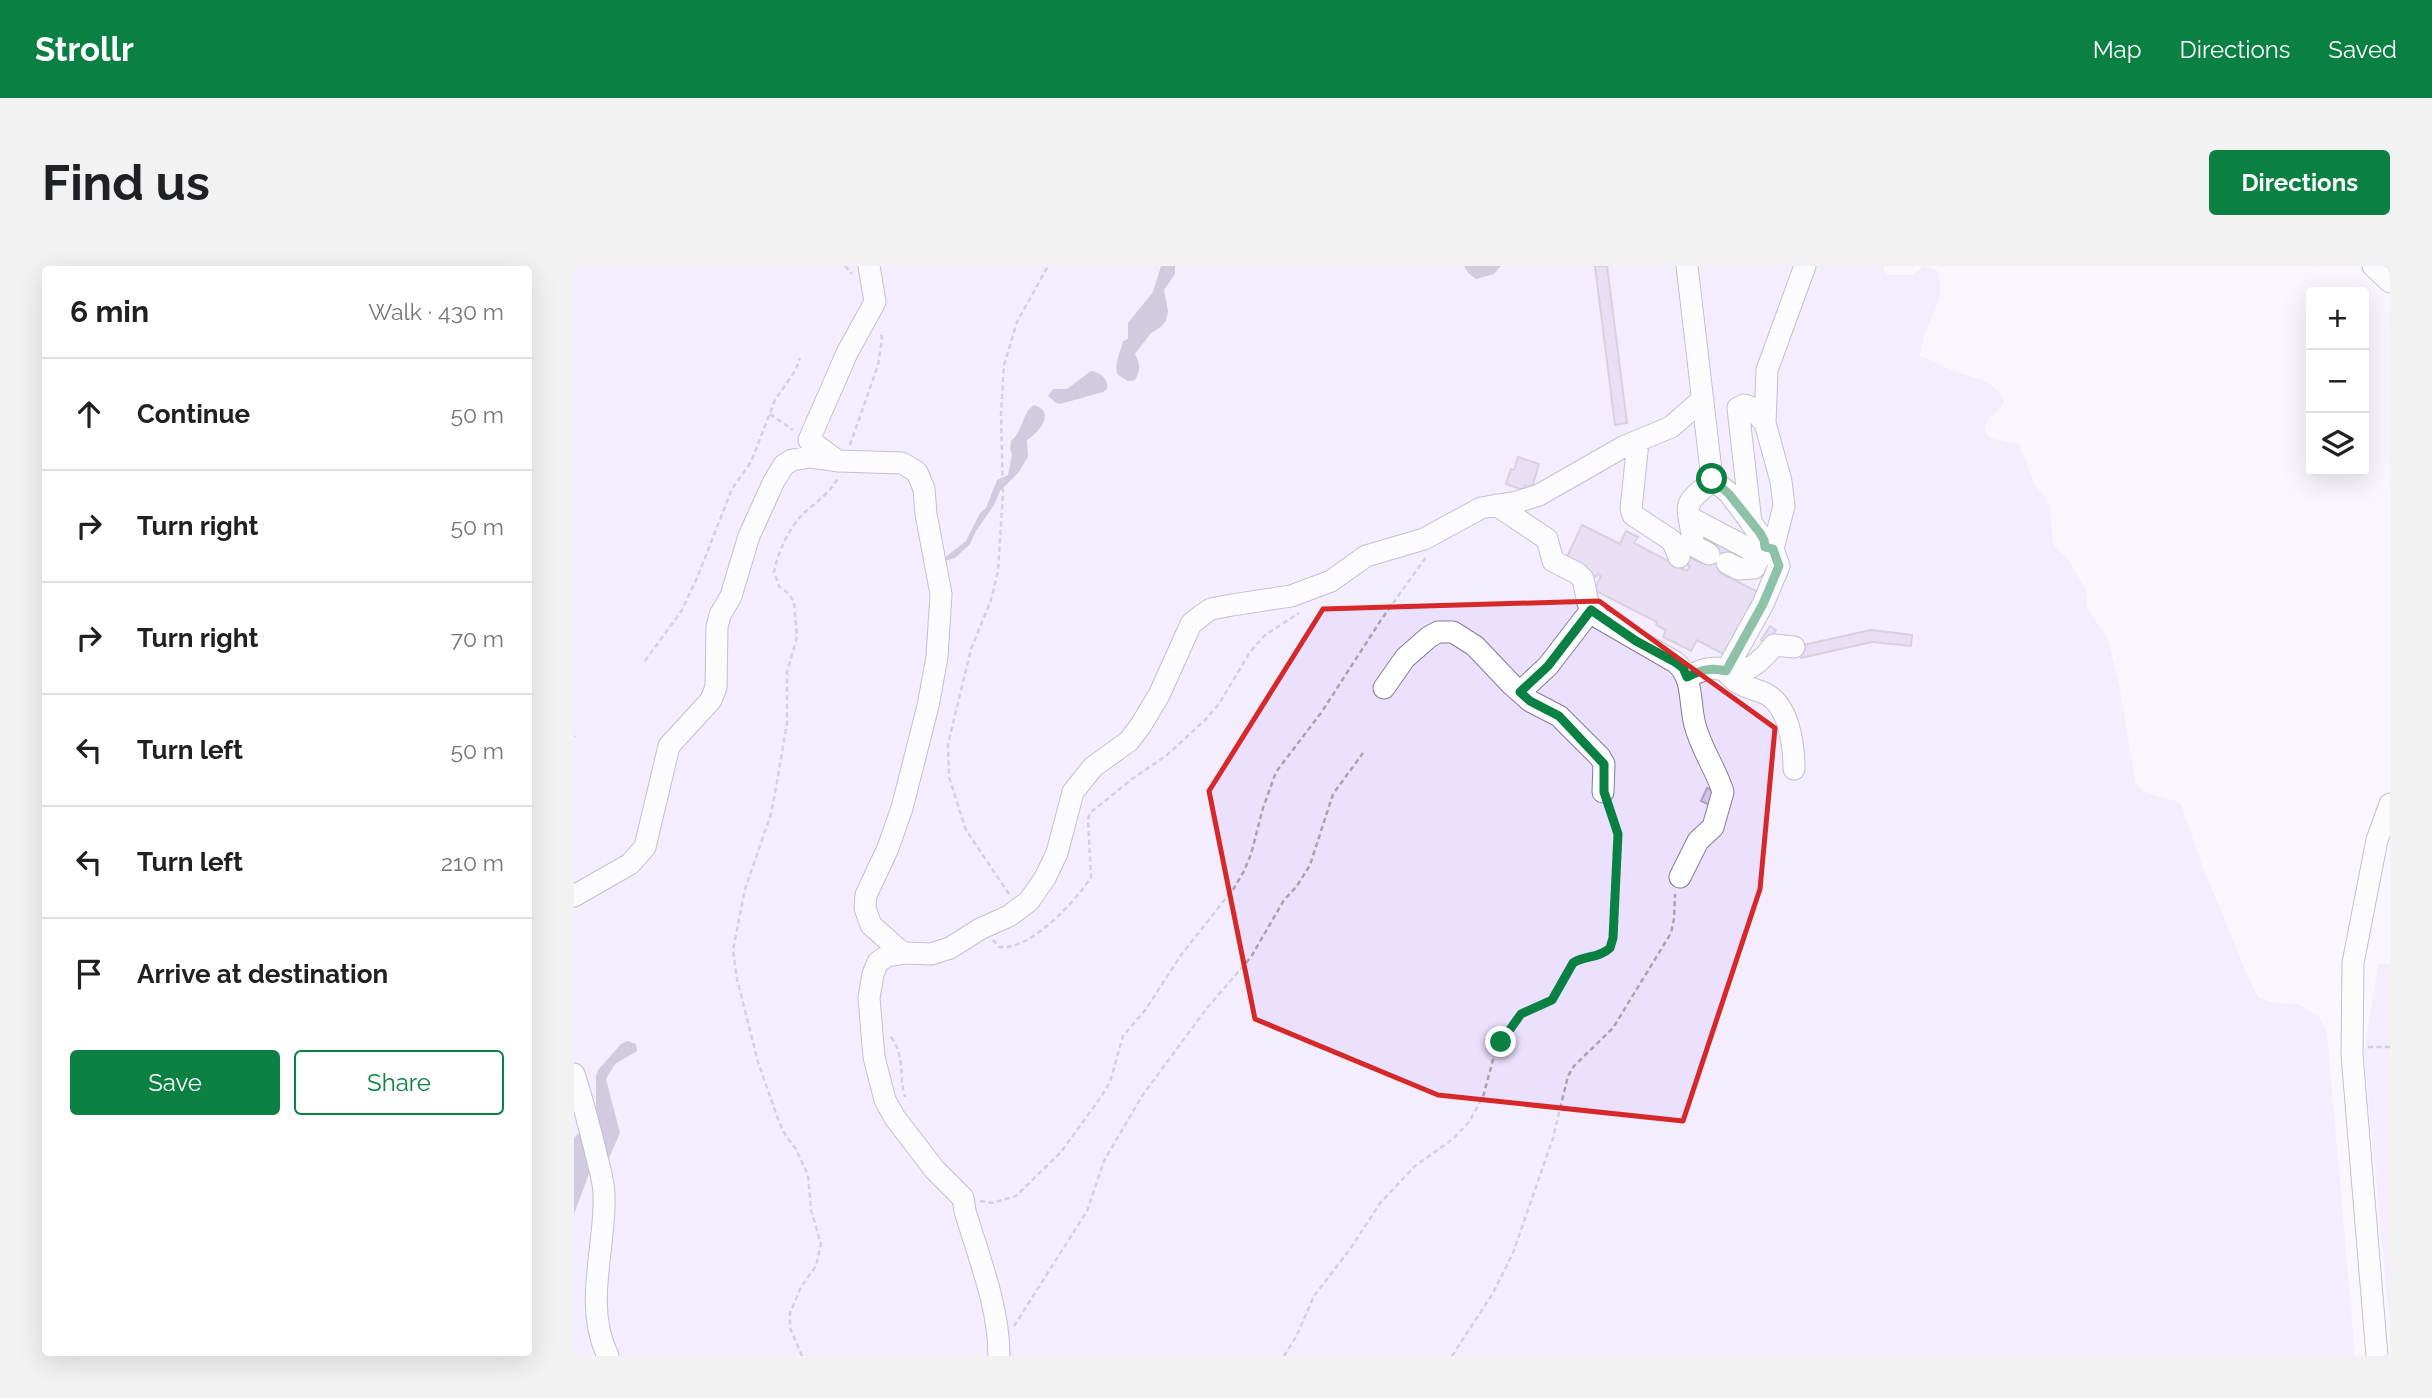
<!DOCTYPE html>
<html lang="en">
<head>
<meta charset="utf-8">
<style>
  body { margin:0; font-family:Raleway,sans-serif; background:#f2f2f2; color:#202124 }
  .controls { position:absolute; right:21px; top:21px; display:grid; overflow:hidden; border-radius:7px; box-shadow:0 7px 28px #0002 }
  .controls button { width:63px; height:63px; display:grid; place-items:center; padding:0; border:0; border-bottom:2px solid #e0e0e0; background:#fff; color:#202124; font:35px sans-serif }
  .stop { position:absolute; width:21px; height:21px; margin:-16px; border:5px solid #0b8043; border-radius:50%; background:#fff }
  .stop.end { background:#0b8043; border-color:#fff; box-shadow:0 2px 7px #0008 }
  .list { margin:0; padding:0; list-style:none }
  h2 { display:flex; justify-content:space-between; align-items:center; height:91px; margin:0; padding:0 28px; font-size:30px }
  h2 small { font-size:23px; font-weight:400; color:#757577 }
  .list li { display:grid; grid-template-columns:46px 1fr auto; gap:21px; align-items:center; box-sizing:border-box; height:112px; padding:0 28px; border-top:2px solid #e0e0e0 }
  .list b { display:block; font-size:26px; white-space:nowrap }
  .list em { font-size:23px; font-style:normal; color:#757577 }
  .actions { display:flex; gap:14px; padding:21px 28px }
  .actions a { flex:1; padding:16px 0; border:2px solid #0b8043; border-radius:7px; text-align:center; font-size:24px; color:#0b8043 }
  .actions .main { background:#0b8043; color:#fff }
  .icon { flex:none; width:38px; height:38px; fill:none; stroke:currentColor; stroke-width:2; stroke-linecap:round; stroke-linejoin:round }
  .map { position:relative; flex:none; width:1816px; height:1090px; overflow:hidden; border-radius:7px }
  header { display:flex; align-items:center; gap:42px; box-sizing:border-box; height:98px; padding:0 35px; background:#0b8043; color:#fff }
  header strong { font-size:33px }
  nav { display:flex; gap:38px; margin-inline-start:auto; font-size:24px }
  .intro { display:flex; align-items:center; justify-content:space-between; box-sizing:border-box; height:168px; padding:0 42px }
  h1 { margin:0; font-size:49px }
  .button { padding:18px 32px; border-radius:7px; background:#0b8043; color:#fff; font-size:24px; font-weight:700 }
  main { display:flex; gap:42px; padding:0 42px }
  aside { flex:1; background:#fff; border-radius:7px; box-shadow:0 7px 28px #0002 }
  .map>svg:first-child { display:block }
  .green { fill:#ebe0fe }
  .water { fill:#a394bc }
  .building { fill:#d2c2ec; stroke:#ada3bd; stroke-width:2 }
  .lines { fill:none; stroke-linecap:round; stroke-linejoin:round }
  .minor-casing { stroke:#857c95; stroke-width:23 }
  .path { stroke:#a7a4ac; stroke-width:2.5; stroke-dasharray:5 3.5; stroke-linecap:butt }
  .minor { stroke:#fff; stroke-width:21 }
  .route { stroke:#0b8043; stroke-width:9 }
  .marked { fill:none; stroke:#d62828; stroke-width:5; stroke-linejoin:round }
</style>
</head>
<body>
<header>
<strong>Strollr</strong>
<nav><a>Map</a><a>Directions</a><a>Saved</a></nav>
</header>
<div class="intro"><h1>Find us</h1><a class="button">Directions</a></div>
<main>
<aside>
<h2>6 min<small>Walk · 430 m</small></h2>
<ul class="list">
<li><svg class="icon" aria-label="ahead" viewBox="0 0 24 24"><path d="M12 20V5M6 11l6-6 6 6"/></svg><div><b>Continue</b></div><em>50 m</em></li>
<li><svg class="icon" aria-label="right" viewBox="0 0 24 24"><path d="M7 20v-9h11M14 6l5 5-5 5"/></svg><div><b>Turn right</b></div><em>50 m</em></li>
<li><svg class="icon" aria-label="right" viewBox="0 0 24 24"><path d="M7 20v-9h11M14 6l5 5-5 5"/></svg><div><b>Turn right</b></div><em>70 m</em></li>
<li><svg class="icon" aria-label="left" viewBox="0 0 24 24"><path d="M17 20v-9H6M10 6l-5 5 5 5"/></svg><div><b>Turn left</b></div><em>50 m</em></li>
<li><svg class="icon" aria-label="left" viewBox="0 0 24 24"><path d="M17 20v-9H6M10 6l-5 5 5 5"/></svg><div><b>Turn left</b></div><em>210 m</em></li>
<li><svg class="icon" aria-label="arrive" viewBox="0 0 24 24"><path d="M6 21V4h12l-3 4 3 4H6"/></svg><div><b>Arrive at destination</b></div></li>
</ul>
<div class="actions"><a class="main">Save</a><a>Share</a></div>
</aside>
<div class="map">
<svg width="1816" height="1090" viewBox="0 0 1816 1090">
  <rect width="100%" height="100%" fill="#f9f7fd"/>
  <!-- green -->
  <path class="green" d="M 0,0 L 1105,0 L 1147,207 L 1122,0 L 1310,0 L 1311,9 L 1338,9 L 1349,0 L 1363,4 C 1372,33 1360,42 1351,68 C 1349,75 1348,82 1346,90 C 1358,95 1371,101 1383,106 C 1407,116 1416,110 1430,135 C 1425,150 1414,146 1411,164 L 1415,172 L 1445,178 L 1461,219 L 1476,238 L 1479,279 L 1494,293 L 1512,324 L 1513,342 L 1533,371 L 1545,417 L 1562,519 C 1580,535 1590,528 1607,538 L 1627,596 L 1676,716 L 1685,732 L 1701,737 L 1724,738 L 1735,744 L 1745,751 L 1753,766 L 1781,1090 L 0,1090 Z
    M 1804,698 L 1816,698 L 1816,1063 L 1790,787 Z"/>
  <!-- water -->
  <path class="water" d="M 587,0 L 601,0 L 601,8 L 590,24 L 594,45 L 592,55 L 587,61 L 577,67 L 561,88 C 566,97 567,104 561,114 L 554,115 L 544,109 C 539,100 547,85 549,75 L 554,73 L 554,57 L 579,26 Z
    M 890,0 L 927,0 L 920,8 L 902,13 L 894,7 Z
    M 517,105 C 526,106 535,113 533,123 L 529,126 L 486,138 L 482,137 L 474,130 L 479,123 L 493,123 Z
    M 460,139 C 482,145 466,166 453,174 L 454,191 L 444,207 L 426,225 L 420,239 L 402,265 L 396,278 L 381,292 L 370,295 L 369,293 L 392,275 L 406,247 L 412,242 L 423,214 L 434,209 L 438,188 L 436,183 L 437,175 C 449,166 447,148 460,139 Z
    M 53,775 L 62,778 L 63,785 L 41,798 L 32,813 L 46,867 L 36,890 L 31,896 L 16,905 L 0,948 L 0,872 L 19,853 L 22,844 L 22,810 L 24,804 L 47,778 Z"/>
  <!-- building -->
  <path class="building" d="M 1021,0 L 1033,0 L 1053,157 L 1041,159 Z
    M 944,191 L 965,198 L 958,221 L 951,219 L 949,224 L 932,218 L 937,203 L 940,204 Z
    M 1008,259 L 1046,278 L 1052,265 L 1064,271 L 1060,277 L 1113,305 L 1116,300 L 1107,296 L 1111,289 L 1127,297 L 1142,272 L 1162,283 L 1158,292 L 1155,290 L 1146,307 L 1184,326 L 1151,389 L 1123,374 L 1117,385 L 1089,371 L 1092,364 L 1082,359 L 1083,356 L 1020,324 L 1027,310 L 1024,308 L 1022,311 L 991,295 Z
    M 1196,360 L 1202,364 L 1193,378 L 1187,374 Z
    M 1297,364 L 1338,369 L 1337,380 L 1298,376 L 1227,392 L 1224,380 Z
    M 1133,522 L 1144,527 L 1138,540 L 1127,535 Z"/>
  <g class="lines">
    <!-- minor casing -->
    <g class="minor-casing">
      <path id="minor" d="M 1113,0 L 1138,213 C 1129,227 1110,230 1115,251 L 1179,285 L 1188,285 L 1191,281 L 1190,274 L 1177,257 L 1164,142 L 1170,139 L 1176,141 L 1191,157
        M 1799,0 L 1816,16
        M 1064,176 L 1057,243 L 1059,249 L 1094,272 L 1099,276 L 1105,291
        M 261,193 L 235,174 L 273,87 L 301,36 L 295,0
        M 1138,213 L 1155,227 L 1176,255
        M 922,239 L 973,273 L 979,295 L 1003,307 L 1009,313 L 1014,337 L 1025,352 L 1101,396 C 1120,410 1115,438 1121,459 C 1127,483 1142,503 1149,526 L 1139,561 L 1124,575 L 1106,611
        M 1115,251 L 1120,280 L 1135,288
        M 1153,297 L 1165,303 L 1180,302 L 1188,285
        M 1113,411 C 1122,407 1131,402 1141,402 C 1148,403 1155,407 1164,406 C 1178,404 1192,390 1200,379 L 1220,381
        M 810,422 L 831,392 L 855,371 L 864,366 L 879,366 L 901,380 L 938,419 L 956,435 L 985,450 L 1026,491 L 1030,498 L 1029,526
        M 946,426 L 974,400 L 1017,344
        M 1220,503 C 1220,479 1215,438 1190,427 C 1175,421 1162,420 1152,405 L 1189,338 L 1205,300 L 1199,283 L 1210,240 L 1207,215 L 1191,157 L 1193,104 L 1231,0
        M 0,630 L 56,598 L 71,581 L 95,480 L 137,434 L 142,421 L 143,361 L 146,349 L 157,330 L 175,270 L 200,215 L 210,199 L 218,194 L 237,191 L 265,195 L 328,197 L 343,206 L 350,223 L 352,248 L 367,328 L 363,391 L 354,440 L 328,542 L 314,582 L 292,629 L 291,642 L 297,659 L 325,684 L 332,687 L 357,688 L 376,682 L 406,663 L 435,650 L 455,635 L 471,612 L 483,587 L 499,526 L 519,501 L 555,475 L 567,459 L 585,429 L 617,358 L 628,349 L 637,343 L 658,339 L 717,330 L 757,315 L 792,290 L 850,273 L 907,242 L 943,236 L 965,229 L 1049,181 L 1097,161 L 1129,133
        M 332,687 L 313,690 L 304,696 L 299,708 L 295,732 L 300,791 L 311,834 L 321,852 L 361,904 L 389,932 L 391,945 C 405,992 425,1041 425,1090
        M 0,808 C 9,836 16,863 23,892 C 26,904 30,916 30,929 C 32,981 9,1040 34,1090
        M 1803,1090 L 1778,789 L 1779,697 L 1803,574 L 1816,538"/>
    </g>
    <!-- path -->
    <path class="path" d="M 271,0 L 278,8
      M 196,148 L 219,164
      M 276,179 L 304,99 L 308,74 L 307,65
      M 71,395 L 108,344 L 123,312 L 158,223 L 177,196 L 201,134 L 221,105 L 226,92
      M 0,471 L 1,470
      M 435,628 L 392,564 L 375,511 L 374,478 L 397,383 L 417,334 L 424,305 L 429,227 L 427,148 L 430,99 L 443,56 L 474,0
      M 419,674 L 425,681 C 455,686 503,634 517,611 L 514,553 L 516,547 L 558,513 L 593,489 L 631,454 L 645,438 L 676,386 L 691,369 L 725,347
      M 317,771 C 332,792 324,808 331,831
      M 1794,781 L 1816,781
      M 406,935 L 418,937 L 442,930 L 487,886 L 527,831 L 536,816 L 549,770 L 572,743 L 607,689 L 660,622 L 670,605 L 677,588 L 689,542 L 702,506 L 747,447 L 807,354 L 852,291
      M 440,1060 L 513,945 L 530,895 L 568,830 L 633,742 L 677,691 L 710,634 L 723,620 L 736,599 L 759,528 L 789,487
      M 228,1090 L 216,1062 L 216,1047 L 227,1021 L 242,1000 L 247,978 L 237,944 L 234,909 L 222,883 L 212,870 L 205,856 L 184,796 L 163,713 L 159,684 L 171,623 L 196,551 L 201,528 L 213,457 L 213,406 L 223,371 L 220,336 L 215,328 L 205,320 L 200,306 C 204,287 213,266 226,251 C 238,238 257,228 264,211
      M 710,1090 L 722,1071 L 740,1030 L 776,983 L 807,936 L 841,900 L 879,873 L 895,856 L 909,831 L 920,790 L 940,755 L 947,748 L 978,734 L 999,697 C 1013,688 1029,693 1039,677 C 1040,662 1038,647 1040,632 C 1042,600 1049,572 1034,543
      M 878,1090 L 919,1027 L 939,987 L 979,872 L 994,810 L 1000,800 L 1039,762 L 1097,667 L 1100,653 L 1101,628"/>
    <!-- minor -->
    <use href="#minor" class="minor"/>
  </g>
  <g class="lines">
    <!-- route -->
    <path class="route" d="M 927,776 L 947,748 L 978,734 L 999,697 C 1010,689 1024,693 1036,682 L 1039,672 L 1044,568 L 1030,526 L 1030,498 L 985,450 L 956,435 L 946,426 L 974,400 L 1017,344 L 1062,375 L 1101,396 L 1109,402 L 1113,411 C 1127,404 1137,401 1152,405 L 1189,338 L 1205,300 L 1199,283 L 1191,281 L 1190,274 L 1186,267 L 1155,228 L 1138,213"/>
  </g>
  <!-- marked area -->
  <path d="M0 0H1816V1090H0ZM 1025,335 L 1201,462 L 1186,623 L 1109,855 L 864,829 L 681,753 L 635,525 L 749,343 Z" fill="#f9f7fd" fill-opacity=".55" fill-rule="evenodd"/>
  <path class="marked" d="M 1025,335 L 1201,462 L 1186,623 L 1109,855 L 864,829 L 681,753 L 635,525 L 749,343 Z"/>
</svg>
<div class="controls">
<button>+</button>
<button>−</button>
<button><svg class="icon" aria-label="layers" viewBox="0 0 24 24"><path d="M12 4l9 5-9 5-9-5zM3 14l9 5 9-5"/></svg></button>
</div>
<div class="stop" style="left:1138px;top:213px"></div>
<div class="stop end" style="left:927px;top:776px"></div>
</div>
</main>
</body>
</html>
